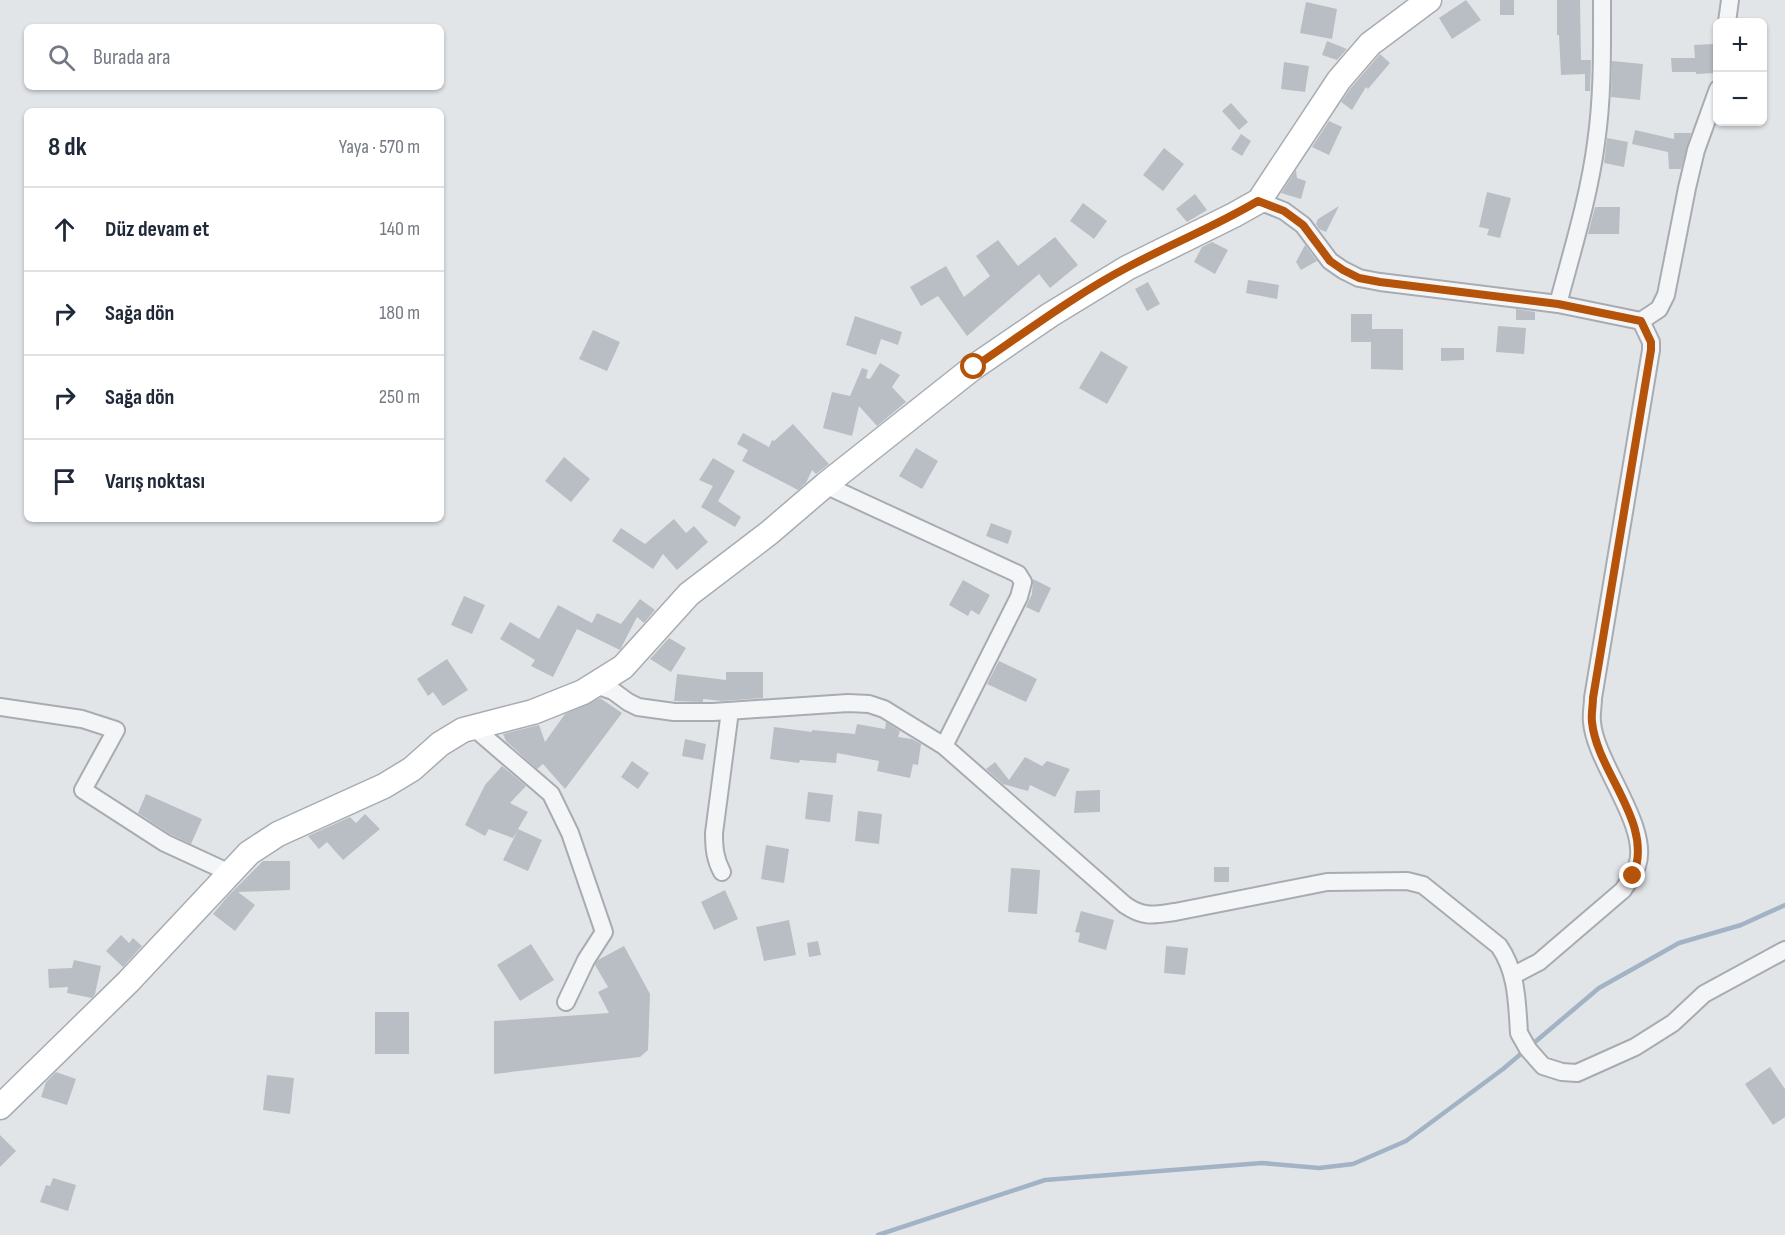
<!DOCTYPE html>
<html lang="tr">
<head>
<meta charset="utf-8">
<style>
  body { margin:0; font-family:"Sofia Sans Condensed",sans-serif; background:#f2f2f3; color:#1f2937 }
  .controls { position:absolute; right:18px; top:18px; display:grid; overflow:hidden; border-radius:9px; box-shadow:0 2px 4px #0004 }
  .controls button { width:54px; height:54px; display:grid; place-items:center; padding:0; border:0; border-bottom:2px solid #e0e1e3; background:#fff; color:#1f2937; font:30px sans-serif }
  .stop { position:absolute; width:18px; height:18px; margin:-14px; border:4px solid #b45309; border-radius:50%; background:#fff }
  .stop.end { background:#b45309; border-color:#fff; box-shadow:0 2px 6px #0008 }
  .list { margin:0; padding:0; list-style:none }
  h2 { display:flex; justify-content:space-between; align-items:center; height:78px; margin:0; padding:0 24px; font-size:26px }
  h2 small { font-size:20px; font-weight:400; color:#747a83 }
  .list li { display:grid; grid-template-columns:39px 1fr auto; gap:18px; align-items:center; box-sizing:border-box; height:84px; padding:0 24px; border-top:2px solid #e0e1e3 }
  .list b { display:block; font-size:22px; white-space:nowrap }
  .list em { font-size:20px; font-style:normal; color:#747a83 }
  .icon { flex:none; width:33px; height:33px; fill:none; stroke:currentColor; stroke-width:2; stroke-linecap:round; stroke-linejoin:round }
  .map { position:relative; flex:none; width:1785px; height:1235px; overflow:hidden }
  .search { position:absolute; background:#fff; box-shadow:0 2px 4px #0004; left:24px; top:24px; width:420px; height:66px; display:flex; align-items:center; gap:15px; box-sizing:border-box; padding:0 21px; border-radius:9px; color:#747a83; font-size:22px }
  .panel { position:absolute; background:#fff; box-shadow:0 2px 4px #0004; left:24px; top:108px; width:420px; height:414px; border-radius:9px }
  .map>svg:first-child { display:block }
  .lines { fill:none; stroke-linecap:round; stroke-linejoin:round }
  .stream { stroke:#a1b3c4; stroke-width:4.5 }
  .building { fill:#b9bec5 }
  .street-casing { stroke:#a8acb2; stroke-width:20 }
  .secondary-casing { stroke:#a8acb2; stroke-width:27 }
  .street { stroke:#f4f5f7; stroke-width:16 }
  .secondary { stroke:#fff; stroke-width:24 }
  .route { stroke:#b45309; stroke-width:8 }
</style>
</head>
<body>
<div class="map">
<svg width="1785" height="1235" viewBox="0 0 1785 1235">
  <rect width="100%" height="100%" fill="#e2e5e8"/>
  <g class="lines">
    <!-- stream -->
    <path class="stream" d="M 878,1235 L 1045,1180 L 1262,1163 L 1319,1168 L 1353,1164 L 1406,1141 L 1503,1069 L 1599,988 L 1679,943 L 1741,925 L 1785,905"/>
  </g>
  <!-- building -->
  <path class="building" d="M 1466,0 L 1481,20 L 1452,39 L 1439,18 Z
    M 1500,0 L 1514,0 L 1514,15 L 1500,15 Z
    M 1557,0 L 1580,0 L 1581,60 L 1591,60 L 1590,91 L 1585,91 L 1585,74 L 1561,75 L 1559,35 L 1557,35 Z
    M 1306,2 L 1337,9 L 1332,39 L 1300,33 Z
    M 1327,41 L 1347,49 L 1337,60 L 1322,55 Z
    M 1714,44 L 1716,73 L 1696,74 L 1696,72 L 1672,72 L 1671,58 L 1695,58 L 1694,45 Z
    M 1380,54 L 1390,63 L 1368,89 L 1366,87 L 1352,110 L 1341,102 L 1350,89 Z
    M 1612,61 L 1643,64 L 1640,100 L 1611,97 Z
    M 1284,62 L 1309,66 L 1305,92 L 1281,89 Z
    M 1231,103 L 1248,122 L 1239,130 L 1222,111 Z
    M 1329,121 L 1342,127 L 1329,155 L 1312,147 Z
    M 1635,130 L 1674,139 L 1674,133 L 1691,133 L 1681,169 L 1669,169 L 1668,152 L 1632,144 Z
    M 1241,134 L 1251,141 L 1242,156 L 1231,149 Z
    M 1607,138 L 1628,142 L 1624,167 L 1604,163 Z
    M 1164,148 L 1184,164 L 1163,191 L 1143,175 Z
    M 1296,170 L 1297,178 L 1306,181 L 1301,199 L 1281,193 Z
    M 1487,192 L 1511,198 L 1500,238 L 1487,235 L 1489,229 L 1479,227 Z
    M 1195,194 L 1207,210 L 1187,222 L 1176,209 Z
    M 1083,203 L 1107,221 L 1094,239 L 1070,221 Z
    M 1339,206 L 1326,232 L 1319,229 L 1316,224 L 1318,219 Z
    M 1595,207 L 1620,207 L 1619,234 L 1588,234 Z
    M 1055,237 L 1078,265 L 1050,288 L 1039,274 L 967,336 L 938,296 L 921,306 L 910,287 L 946,266 L 964,297 L 990,276 L 976,256 L 998,240 L 1018,266 Z
    M 1212,242 L 1228,250 L 1215,274 L 1194,262 L 1202,247 Z
    M 1305,245 L 1317,261 L 1301,270 L 1296,262 Z
    M 1248,280 L 1279,285 L 1277,299 L 1246,293 Z
    M 1148,282 L 1160,304 L 1147,311 L 1135,289 Z
    M 1516,309 L 1535,312 L 1535,320 L 1516,320 Z
    M 1351,314 L 1372,314 L 1372,329 L 1403,329 L 1403,370 L 1371,369 L 1371,342 L 1351,342 Z
    M 855,316 L 902,332 L 898,345 L 881,339 L 876,355 L 846,345 Z
    M 1498,326 L 1526,328 L 1524,354 L 1496,352 Z
    M 593,330 L 620,342 L 607,371 L 579,359 Z
    M 1441,348 L 1464,348 L 1464,360 L 1441,361 Z
    M 1101,351 L 1128,367 L 1107,404 L 1079,388 Z
    M 880,363 L 900,375 L 892,387 L 906,402 L 877,426 L 859,406 L 852,436 L 823,428 L 832,392 L 850,396 L 862,368 L 868,370 L 866,378 L 870,379 Z
    M 793,424 L 829,464 L 816,474 L 812,470 L 806,483 L 798,490 L 742,461 L 748,450 L 737,444 L 743,433 L 769,447 L 772,440 L 774,441 Z
    M 916,448 L 938,461 L 922,489 L 899,476 Z
    M 564,457 L 590,479 L 571,502 L 545,481 Z
    M 713,458 L 735,471 L 718,501 L 741,517 L 735,527 L 701,507 L 713,486 L 699,480 Z
    M 674,519 L 686,533 L 694,526 L 708,542 L 677,570 L 663,554 L 653,569 L 612,541 L 621,528 L 645,544 Z
    M 991,523 L 1012,531 L 1008,544 L 986,536 Z
    M 1033,579 L 1051,588 L 1039,613 L 1026,607 L 1032,594 Z
    M 963,580 L 990,595 L 979,615 L 971,610 L 968,616 L 949,605 Z
    M 464,596 L 485,605 L 472,634 L 451,625 Z
    M 640,599 L 655,610 L 644,623 L 637,617 L 620,650 L 577,629 L 553,677 L 531,666 L 535,660 L 500,639 L 510,622 L 539,639 L 558,605 L 592,623 L 597,613 L 621,624 Z
    M 669,638 L 686,648 L 671,672 L 650,659 Z
    M 447,659 L 468,690 L 443,706 L 433,692 L 428,696 L 417,679 Z
    M 999,661 L 1037,679 L 1026,702 L 987,684 Z
    M 726,672 L 763,672 L 763,698 L 722,701 L 703,699 L 703,702 L 674,701 L 677,674 L 726,680 Z
    M 600,698 L 622,713 L 565,789 L 543,764 L 537,769 L 506,741 L 503,734 L 539,725 L 545,742 L 565,714 Z
    M 886,722 L 900,731 L 898,737 L 912,739 L 921,744 L 918,765 L 913,764 L 910,778 L 877,771 L 879,761 L 837,753 L 836,763 L 800,760 L 799,763 L 770,759 L 774,727 L 812,732 L 812,730 L 855,734 L 857,724 L 885,729 Z
    M 685,739 L 706,744 L 703,760 L 682,756 Z
    M 1025,757 L 1042,766 L 1047,761 L 1070,769 L 1055,797 L 1030,785 L 1028,791 L 1003,784 L 986,769 L 995,762 L 1009,780 Z
    M 632,761 L 649,773 L 638,789 L 621,777 Z
    M 502,766 L 526,786 L 510,803 L 528,812 L 518,829 L 542,840 L 528,871 L 503,860 L 518,830 L 513,838 L 489,829 L 485,836 L 465,825 L 485,785 Z
    M 1100,790 L 1100,812 L 1074,813 L 1076,791 Z
    M 808,792 L 833,795 L 830,822 L 805,819 Z
    M 146,794 L 202,819 L 191,844 L 170,834 L 138,813 Z
    M 858,811 L 882,814 L 879,844 L 855,841 Z
    M 365,814 L 380,829 L 343,860 L 327,842 L 319,849 L 308,836 L 350,817 L 356,823 Z
    M 766,845 L 789,849 L 784,883 L 761,879 Z
    M 263,861 L 290,861 L 290,890 L 238,892 L 255,905 L 235,931 L 213,914 L 228,896 Z
    M 1214,867 L 1229,867 L 1229,882 L 1214,882 Z
    M 1011,868 L 1040,870 L 1037,914 L 1008,912 Z
    M 725,890 L 738,919 L 714,930 L 701,902 Z
    M 1081,911 L 1114,920 L 1106,950 L 1078,942 L 1080,933 L 1075,932 Z
    M 789,920 L 796,955 L 764,961 L 756,927 Z
    M 121,935 L 129,943 L 133,938 L 142,946 L 123,967 L 106,951 Z
    M 818,941 L 821,955 L 809,957 L 807,943 Z
    M 531,944 L 554,980 L 520,1001 L 497,965 Z
    M 624,946 L 650,994 L 648,1050 L 640,1057 L 494,1074 L 494,1021 L 609,1013 L 598,992 L 608,987 L 595,965 L 598,960 Z
    M 1166,946 L 1188,948 L 1185,975 L 1164,973 Z
    M 74,960 L 101,966 L 95,994 L 92,998 L 67,993 L 68,987 L 49,988 L 48,969 L 72,968 Z
    M 375,1012 L 409,1012 L 409,1054 L 375,1054 Z
    M 1770,1067 L 1785,1089 L 1785,1117 L 1773,1125 L 1745,1084 Z
    M 56,1072 L 76,1079 L 67,1105 L 41,1097 L 46,1082 Z
    M 267,1075 L 294,1078 L 290,1114 L 263,1110 Z
    M 0,1135 L 16,1151 L 0,1167 Z
    M 53,1178 L 76,1185 L 68,1211 L 40,1202 L 46,1185 L 50,1186 Z"/>
  <g class="lines">
    <!-- street casing -->
    <g class="street-casing">
      <path id="street" d="M 1727,22 L 1730,0
        M 1259,201 L 1284,211 L 1303,225 L 1330,261 L 1343,270 L 1359,278 L 1380,282 L 1558,304 L 1641,321 L 1651,342 L 1651,350 L 1593,698 C 1593,706 1591,714 1592,722 C 1595,763 1651,827 1637,866 C 1634,875 1628,882 1623,890 L 1539,962 L 1514,975
        M 1558,304 C 1572,251 1589,197 1596,143 C 1603,95 1602,48 1602,0
        M 1641,321 L 1659,309 L 1666,295 L 1687,188 L 1696,150 L 1718,89
        M 825,485 L 1018,574 L 1023,582 L 1019,597 L 944,746
        M 595,685 L 613,691 L 628,702 L 638,707 L 674,712 L 713,712 L 848,703 L 869,704 L 884,709 L 944,746 L 1125,905 C 1144,918 1153,915 1175,912 L 1327,882 L 1407,881 L 1423,885 L 1499,946 C 1517,972 1517,1002 1519,1033 L 1528,1049 L 1543,1066 L 1562,1072 L 1577,1073 L 1635,1047 L 1673,1023 L 1704,994 L 1785,950
        M 0,707 L 82,719 L 116,730 L 83,790 L 165,843 L 230,873
        M 473,727 L 551,794 L 570,833 L 604,932 L 586,960 L 566,1002
        M 722,872 C 715,859 714,848 714,833 L 730,711"/>
    </g>
    <!-- secondary casing -->
    <g class="secondary-casing">
      <path id="secondary" d="M 0,1107 L 128,982 L 249,853 L 278,834 L 384,786 L 412,769 L 440,744 L 463,730 L 533,712 L 583,692 L 623,667 L 689,594 L 769,533 L 825,485 L 974,367 L 1050,315 L 1127,268 L 1234,215 L 1259,201 L 1339,80 L 1370,44 L 1429,0"/>
    </g>
    <!-- street -->
    <use href="#street" class="street"/>
    <!-- secondary -->
    <use href="#secondary" class="secondary"/>
  </g>
  <g class="lines">
    <!-- route -->
    <path class="route" d="M 974,367 C 1023,334 1076,294 1128,267 C 1171,244 1216,226 1258,201 L 1284,211 L 1303,225 L 1330,261 L 1343,270 L 1359,278 L 1380,282 L 1558,304 L 1641,321 L 1651,342 L 1651,350 L 1593,698 C 1593,706 1591,714 1592,722 C 1597,773 1655,823 1633,876"/>
  </g>
</svg>
<div class="controls">
<button>+</button>
<button>−</button>
</div>
<div class="stop" style="left:974px;top:367px"></div>
<div class="stop end" style="left:1633px;top:876px"></div>
<div class="search"><svg class="icon" aria-label="search" viewBox="0 0 24 24"><circle cx="10" cy="10" r="6"/><path d="M15 15l6 6"/></svg>Burada ara</div>
<section class="panel">
<h2>8 dk<small>Yaya · 570 m</small></h2>
<ul class="list">
<li><svg class="icon" aria-label="ahead" viewBox="0 0 24 24"><path d="M12 20V5M6 11l6-6 6 6"/></svg><div><b>Düz devam et</b></div><em>140 m</em></li>
<li><svg class="icon" aria-label="right" viewBox="0 0 24 24"><path d="M7 20v-9h11M14 6l5 5-5 5"/></svg><div><b>Sağa dön</b></div><em>180 m</em></li>
<li><svg class="icon" aria-label="right" viewBox="0 0 24 24"><path d="M7 20v-9h11M14 6l5 5-5 5"/></svg><div><b>Sağa dön</b></div><em>250 m</em></li>
<li><svg class="icon" aria-label="arrive" viewBox="0 0 24 24"><path d="M6 21V4h12l-3 4 3 4H6"/></svg><div><b>Varış noktası</b></div></li>
</ul>
</section>
</div>
</body>
</html>
